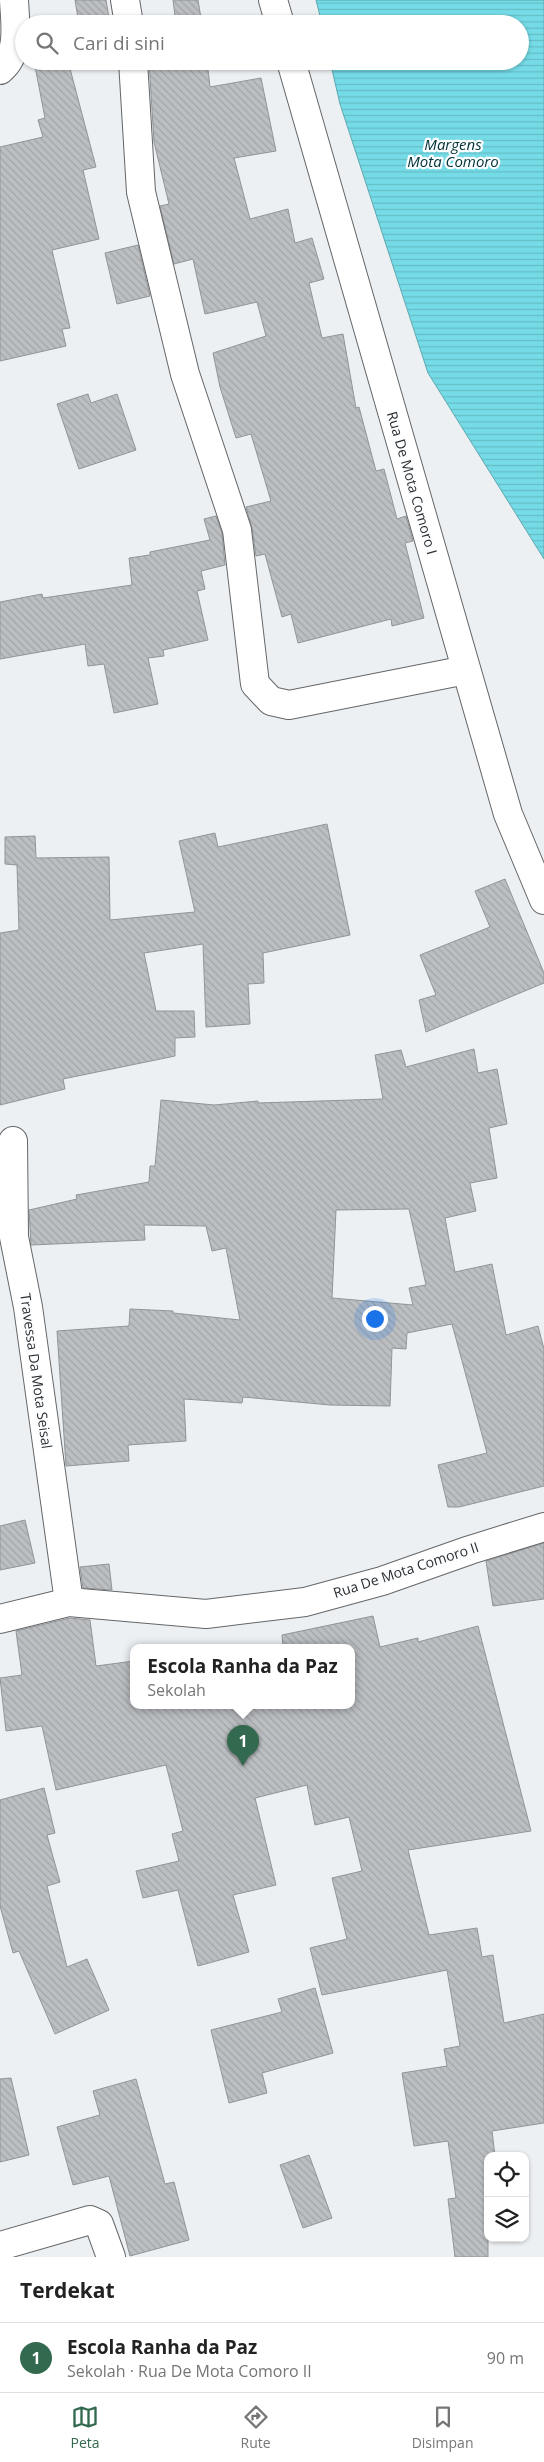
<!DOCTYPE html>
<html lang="id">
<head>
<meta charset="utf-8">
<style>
  body { margin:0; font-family:"Open Sans",sans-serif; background:#f6f6f6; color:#222 }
  .controls { position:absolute; right:15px; bottom:15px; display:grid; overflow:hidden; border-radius:10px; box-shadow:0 1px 4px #0004 }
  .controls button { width:45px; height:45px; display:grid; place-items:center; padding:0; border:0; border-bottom:1px solid #e0e0e0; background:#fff; color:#222; font:25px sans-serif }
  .you { position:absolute; left:374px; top:1318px; width:18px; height:18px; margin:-12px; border:4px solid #fff; border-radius:50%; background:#1a73e8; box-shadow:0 0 0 8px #1a73e833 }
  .badge { display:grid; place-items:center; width:32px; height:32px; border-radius:50%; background:#33694e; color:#fff; font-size:16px; font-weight:700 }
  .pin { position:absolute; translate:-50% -41px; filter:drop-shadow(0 1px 2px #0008) }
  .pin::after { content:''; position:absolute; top:26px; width:18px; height:15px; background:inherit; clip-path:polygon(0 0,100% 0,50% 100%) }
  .popup { position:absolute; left:130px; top:1644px; width:225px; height:65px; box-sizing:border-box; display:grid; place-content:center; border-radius:10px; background:#fff; filter:drop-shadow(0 1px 4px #0005); font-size:16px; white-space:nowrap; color:#767676 }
  .popup b { font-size:19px; color:#222 }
  .popup::after { content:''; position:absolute; left:50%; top:100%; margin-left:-10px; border:10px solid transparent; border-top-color:#fff }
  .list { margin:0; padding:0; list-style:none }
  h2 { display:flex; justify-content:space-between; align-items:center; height:65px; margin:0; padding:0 20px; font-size:21px }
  h2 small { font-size:16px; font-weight:400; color:#767676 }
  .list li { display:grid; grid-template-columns:32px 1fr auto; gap:15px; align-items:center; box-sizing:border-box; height:70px; padding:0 20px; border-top:1px solid #e0e0e0 }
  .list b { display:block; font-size:19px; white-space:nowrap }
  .list p { margin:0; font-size:16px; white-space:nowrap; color:#767676 }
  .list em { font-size:16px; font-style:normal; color:#767676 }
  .icon { flex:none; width:28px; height:28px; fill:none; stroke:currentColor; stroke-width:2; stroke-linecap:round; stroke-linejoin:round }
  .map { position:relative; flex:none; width:544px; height:2257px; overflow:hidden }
  .search { position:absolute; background:#fff; box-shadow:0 1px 4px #0004; left:15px; right:15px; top:15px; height:55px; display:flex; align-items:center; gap:12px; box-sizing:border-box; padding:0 18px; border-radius:28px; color:#767676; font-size:19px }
  .sheet { height:135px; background:#fff }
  nav { display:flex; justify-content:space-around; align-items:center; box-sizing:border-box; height:70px; border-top:1px solid #e0e0e0; background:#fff; font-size:14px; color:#767676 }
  nav a { display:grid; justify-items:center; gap:2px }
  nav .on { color:#33694e }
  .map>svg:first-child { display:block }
  .water { fill:url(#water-rules); stroke:#5fa8b0 }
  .building { fill:url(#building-back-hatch); stroke:#929597; fill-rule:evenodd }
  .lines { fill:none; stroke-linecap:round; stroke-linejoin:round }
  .street-casing { stroke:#646668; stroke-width:30 }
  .secondary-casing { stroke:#646668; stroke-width:30 }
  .street { stroke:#fff; stroke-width:28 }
  .secondary { stroke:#fff; stroke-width:28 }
  .labels { text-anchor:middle; stroke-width:4.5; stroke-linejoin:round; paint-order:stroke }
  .street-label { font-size:14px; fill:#2c2d2e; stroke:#fcfdff }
  .water-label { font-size:15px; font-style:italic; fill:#003237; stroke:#fcfdff }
</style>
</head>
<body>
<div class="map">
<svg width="544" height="2257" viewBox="0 0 544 2257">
  <defs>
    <pattern id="water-rules" width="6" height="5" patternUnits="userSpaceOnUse" patternTransform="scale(1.25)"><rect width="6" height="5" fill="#75dce7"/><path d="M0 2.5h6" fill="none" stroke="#65bdc6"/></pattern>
    <pattern id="building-back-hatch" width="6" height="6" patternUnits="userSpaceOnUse" patternTransform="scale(1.25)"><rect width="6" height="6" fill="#bcbfc2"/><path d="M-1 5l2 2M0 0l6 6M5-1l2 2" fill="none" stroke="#a2a4a7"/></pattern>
  </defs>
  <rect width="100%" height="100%" fill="#edf0f3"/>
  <!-- water -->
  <path class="water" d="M 316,0 L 544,0 L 544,559 L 428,373 L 340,104 L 330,61 L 520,61 L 520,24 L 322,24 Z"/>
  <!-- building -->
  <path class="building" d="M 75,0 L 106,0 L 110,24 L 79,24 Z
    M 173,0 L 198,0 L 202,24 L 176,24 Z
    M 34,61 L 68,61 L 96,167 L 83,170 L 99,239 L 52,250 L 70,328 L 62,329 L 66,346 L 0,361 L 0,147 L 43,137 L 38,120 L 45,118 Z
    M 149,61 L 207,61 L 210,87 L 261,78 L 276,151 L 234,158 L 250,219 L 288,209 L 295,243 L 312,238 L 324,279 L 309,283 L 322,338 L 343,334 L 356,408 L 359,407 L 376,471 L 384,469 L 397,519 L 406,516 L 413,541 L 405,543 L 424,618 L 392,626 L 391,619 L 298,643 L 291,614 L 282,617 L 265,554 L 256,556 L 252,528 L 246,507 L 271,501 L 251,434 L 236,438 L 220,387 L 213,353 L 266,336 L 257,302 L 205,314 L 193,259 L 174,264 L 160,206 L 169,204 L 154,142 Z
    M 138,245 L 150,296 L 117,304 L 105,253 Z
    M 88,394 L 91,403 L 117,394 L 136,450 L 79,469 L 57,404 Z
    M 216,516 L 222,533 L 225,565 L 201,571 L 205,589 L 197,591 L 208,640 L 163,650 L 164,656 L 148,658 L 158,704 L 114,713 L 104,664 L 88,666 L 85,644 L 0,659 L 0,602 L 42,594 L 43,598 L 132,585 L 129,558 L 150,555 L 150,552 L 210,540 L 204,519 Z
    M 327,824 L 350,935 L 263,953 L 264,983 L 248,984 L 250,1024 L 206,1027 L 203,944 L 144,953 L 156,1011 L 194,1011 L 195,1037 L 175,1038 L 175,1056 L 63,1079 L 65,1089 L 0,1105 L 0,933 L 19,930 L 17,865 L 5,864 L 5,837 L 35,836 L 36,858 L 109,857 L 110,920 L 195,912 L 179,841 L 215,833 L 218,847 Z
    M 505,879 L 544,973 L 544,983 L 426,1032 L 419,1000 L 436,995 L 420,955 L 490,927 L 475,891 Z
    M 474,1049 L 478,1073 L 497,1069 L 507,1124 L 489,1128 L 497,1178 L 470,1183 L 476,1211 L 445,1218 L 455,1272 L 492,1264 L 506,1335 L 538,1326 L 544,1349 L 544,1486 L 459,1507 L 448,1507 L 438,1465 L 487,1453 L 452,1324 L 407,1333 L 406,1349 L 392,1348 L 390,1406 L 330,1405 L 243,1397 L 242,1403 L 184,1399 L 186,1441 L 128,1445 L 129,1461 L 66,1466 L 57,1331 L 129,1326 L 130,1309 L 173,1311 L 173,1313 L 240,1320 L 226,1248 L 212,1251 L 206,1226 L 144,1225 L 145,1240 L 31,1245 L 29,1210 L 77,1199 L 76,1195 L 149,1182 L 150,1166 L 155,1166 L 161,1100 L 214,1105 L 258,1101 L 258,1103 L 383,1099 L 375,1055 L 401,1050 L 406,1067 ZM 409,1209 L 426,1285 L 409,1288 L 413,1305 L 332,1298 L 336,1210 Z
    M 25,1520 L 35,1563 L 0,1570 L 0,1526 Z
    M 544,1543 L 544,1599 L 493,1606 L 486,1561 Z
    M 109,1564 L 112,1590 L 83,1588 L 80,1567 Z
    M 373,1616 L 380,1647 L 418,1638 L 418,1642 L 478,1626 L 531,1831 L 408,1850 L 429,1935 L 477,1928 L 482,1957 L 493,1955 L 504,2023 L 544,2014 L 544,2123 L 492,2131 L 495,2156 L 488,2156 L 488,2257 L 455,2257 L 448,2199 L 456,2198 L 448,2141 L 414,2146 L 402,2073 L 447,2066 L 444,2049 L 460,2046 L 447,1970 L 322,1995 L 310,1948 L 347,1939 L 332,1878 L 362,1871 L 349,1817 L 315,1825 L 307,1785 L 255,1798 L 276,1885 L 233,1895 L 249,1952 L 198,1966 L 178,1890 L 143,1898 L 136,1871 L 179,1861 L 172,1834 L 183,1831 L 166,1765 L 56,1790 L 42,1726 L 6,1731 L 0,1678 L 22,1675 L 16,1631 L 70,1618 L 90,1620 L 96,1666 L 134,1661 L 134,1705 L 352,1705 L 352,1647 L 283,1647 L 282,1635 Z
    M 44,1788 L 55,1833 L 47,1835 L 60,1882 L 47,1886 L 67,1967 L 87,1959 L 109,2010 L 55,2034 L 19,1951 L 13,1953 L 0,1906 L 0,1800 Z
    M 315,1988 L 333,2053 L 262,2073 L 267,2093 L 229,2103 L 211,2030 L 282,2012 L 278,1999 Z
    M 11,2078 L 29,2155 L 0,2162 L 0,2079 Z
    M 136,2079 L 165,2184 L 174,2182 L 189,2240 L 130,2256 L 109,2176 L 73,2185 L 57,2127 L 100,2115 L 93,2091 Z
    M 309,2155 L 332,2218 L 303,2228 L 280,2165 Z"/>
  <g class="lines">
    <!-- street casing -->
    <g class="street-casing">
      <path id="street" d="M 125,0 L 129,24
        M 133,61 L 141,192 L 185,374 L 237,530 L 255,684 L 271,701 L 289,705 L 466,670
        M 0,70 C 21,53 15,24 14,0
        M 13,1141 L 14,1237 L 28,1307 L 69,1602
        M 0,1619 L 69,1602 L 206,1614 L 305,1602 L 382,1581 L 470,1550 L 544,1527
        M 0,2246 L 90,2220 L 99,2224 L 111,2257"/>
    </g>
    <!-- secondary casing -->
    <g class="secondary-casing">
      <path id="secondary" d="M 273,0 L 280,24
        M 291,61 L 508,814 L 544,900"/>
    </g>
    <!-- street -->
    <use href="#street" class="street"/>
    <!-- secondary -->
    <use href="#secondary" class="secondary"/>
  </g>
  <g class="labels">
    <!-- street labels -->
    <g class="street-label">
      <text transform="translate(412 483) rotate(74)" y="5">Rua De Mota Comoro I</text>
      <text transform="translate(36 1371) rotate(82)" y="5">Travessa Da Mota Seisal</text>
      <text transform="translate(406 1570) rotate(-18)" y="5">Rua De Mota Comoro II</text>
    </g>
    <!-- water labels -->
    <g class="water-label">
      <text x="453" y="150">Margens<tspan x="453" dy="17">Mota Comoro</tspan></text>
    </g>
  </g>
</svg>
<div class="controls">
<button><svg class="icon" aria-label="locate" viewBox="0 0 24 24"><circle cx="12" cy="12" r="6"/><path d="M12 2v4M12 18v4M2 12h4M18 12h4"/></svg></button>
<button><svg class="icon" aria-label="layers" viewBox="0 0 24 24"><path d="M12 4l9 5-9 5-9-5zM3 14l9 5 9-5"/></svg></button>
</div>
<div class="you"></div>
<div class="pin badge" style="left:243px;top:1766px">1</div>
<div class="popup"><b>Escola Ranha da Paz</b>Sekolah</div>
<div class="search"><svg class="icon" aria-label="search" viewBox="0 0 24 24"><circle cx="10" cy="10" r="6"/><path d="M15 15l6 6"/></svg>Cari di sini</div>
</div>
<section class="sheet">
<h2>Terdekat<small></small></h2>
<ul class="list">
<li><span class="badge">1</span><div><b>Escola Ranha da Paz</b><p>Sekolah · Rua De Mota Comoro II</p></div><em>90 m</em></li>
</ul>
</section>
<nav>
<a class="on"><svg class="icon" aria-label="map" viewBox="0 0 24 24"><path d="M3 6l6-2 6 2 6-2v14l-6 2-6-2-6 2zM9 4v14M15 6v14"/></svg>Peta</a>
<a><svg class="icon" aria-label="directions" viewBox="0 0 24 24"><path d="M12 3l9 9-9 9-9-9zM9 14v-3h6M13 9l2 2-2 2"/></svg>Rute</a>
<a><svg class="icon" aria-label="saved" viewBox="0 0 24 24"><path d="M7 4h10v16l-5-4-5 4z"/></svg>Disimpan</a>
</nav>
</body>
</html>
